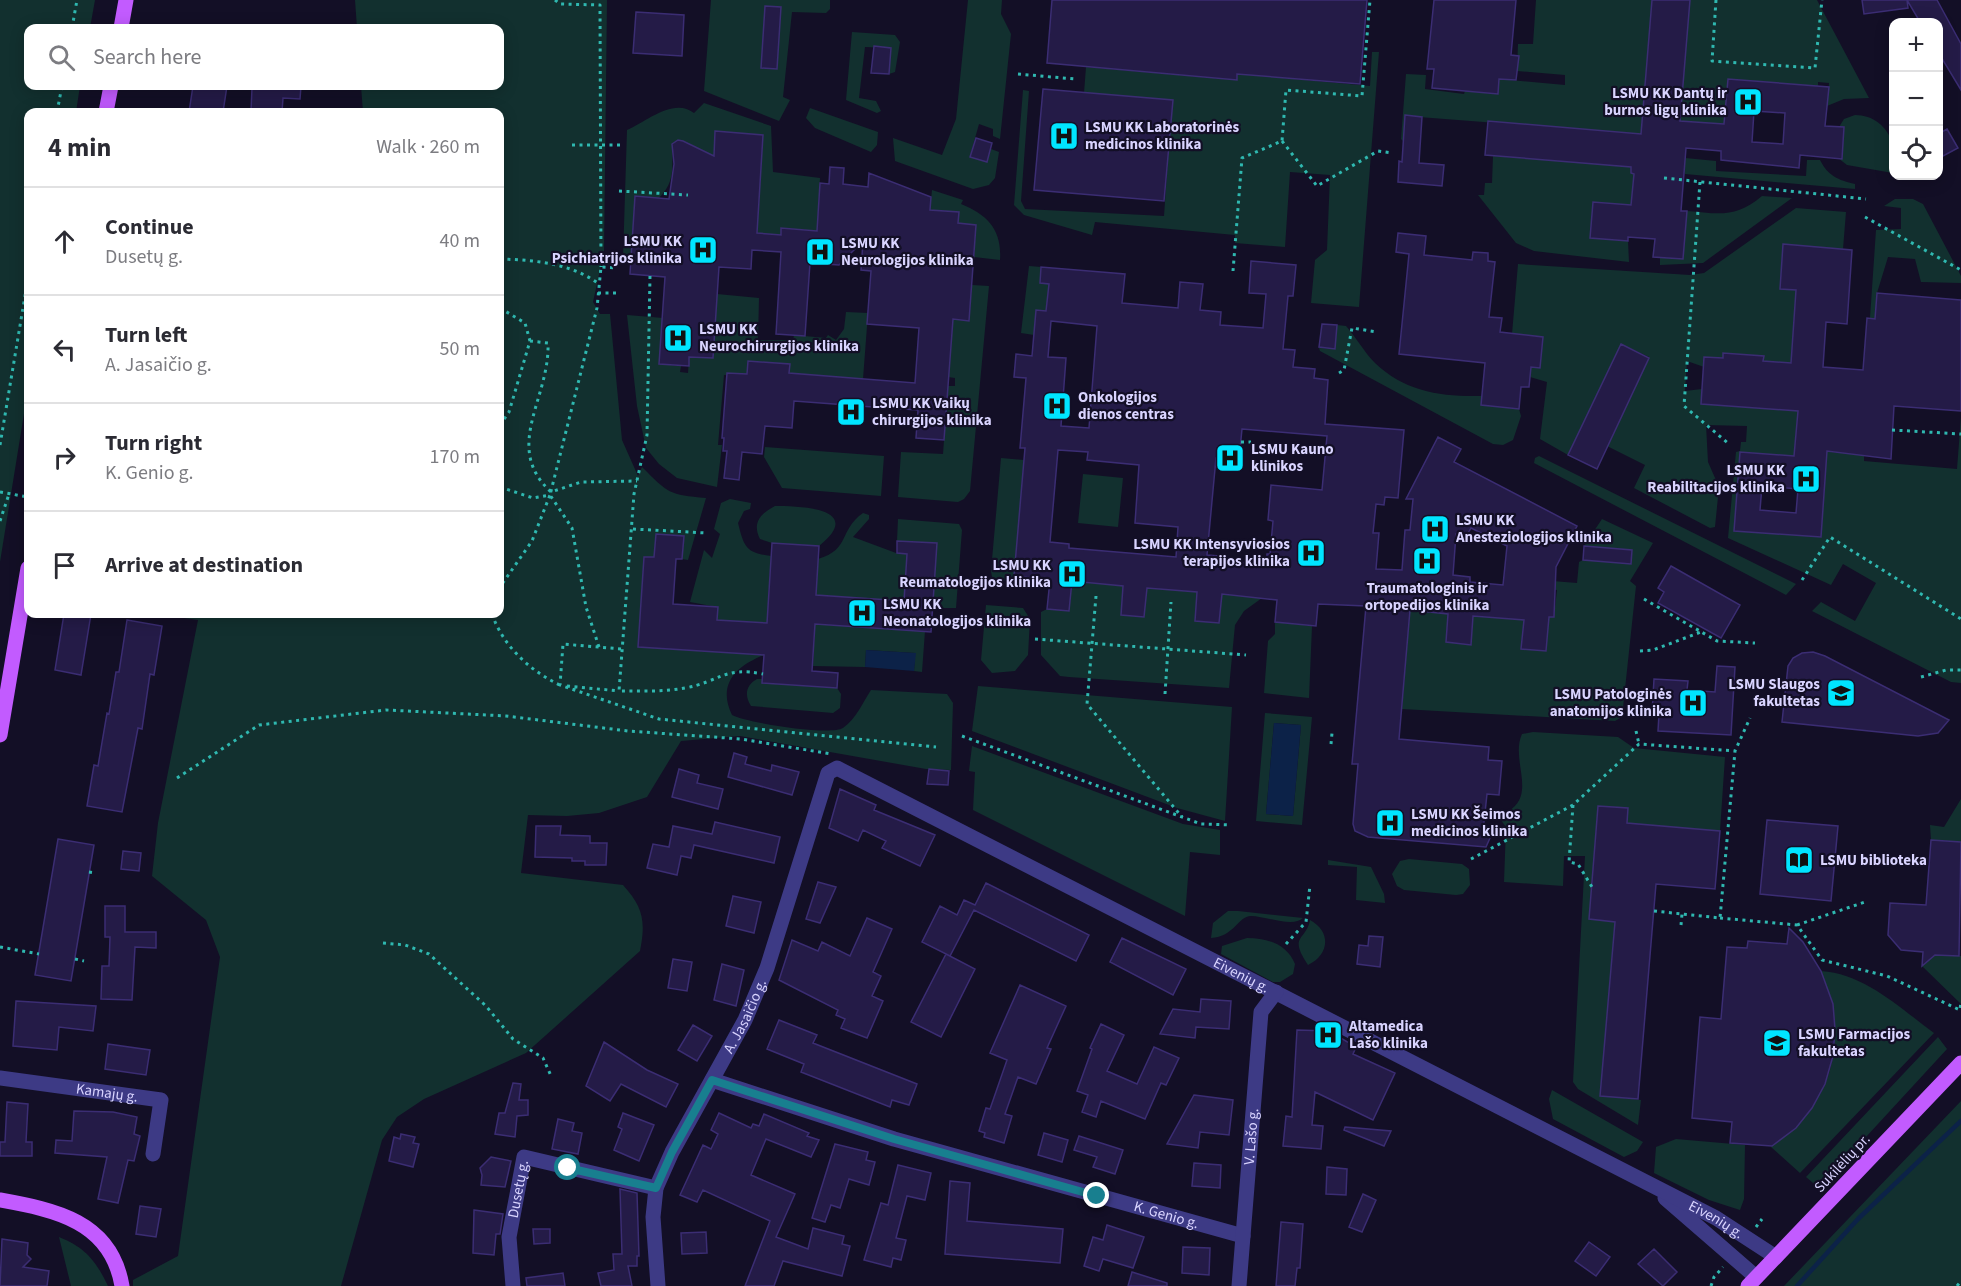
<!DOCTYPE html>
<html lang="en">
<head>
<meta charset="utf-8">
<style>
  body { margin:0; font-family:"Source Sans 3",sans-serif; background:#f2f2f3; color:#2b2b33 }
  .controls { position:absolute; right:18px; top:18px; display:grid; overflow:hidden; border-radius:12px; box-shadow:0 3px 15px #0003 }
  .controls button { width:54px; height:54px; display:grid; place-items:center; padding:0; border:0; border-bottom:2px solid #e1e1e2; background:#fff; color:#2b2b33; font:30px sans-serif }
  .stop { position:absolute; width:18px; height:18px; margin:-14px; border:4px solid #187f8f; border-radius:50%; background:#fff }
  .stop.end { background:#187f8f; border-color:#fff; box-shadow:0 2px 6px #0008 }
  .list { margin:0; padding:0; list-style:none }
  h2 { display:flex; justify-content:space-between; align-items:center; height:78px; margin:0; padding:0 24px; font-size:26px }
  h2 small { font-size:20px; font-weight:400; color:#7c7c81 }
  .list li { display:grid; grid-template-columns:39px 1fr auto; gap:18px; align-items:center; box-sizing:border-box; height:108px; padding:0 24px; border-top:2px solid #e1e1e2 }
  .list b { display:block; font-size:22px; white-space:nowrap }
  .list p { margin:0; font-size:20px; white-space:nowrap; color:#7c7c81 }
  .list em { font-size:20px; font-style:normal; color:#7c7c81 }
  .icon { flex:none; width:33px; height:33px; fill:none; stroke:currentColor; stroke-width:2; stroke-linecap:round; stroke-linejoin:round }
  .map { position:relative; flex:none; width:1961px; height:1286px; overflow:hidden }
  .search { position:absolute; background:#fff; box-shadow:0 3px 15px #0003; left:24px; top:24px; width:480px; height:66px; display:flex; align-items:center; gap:15px; box-sizing:border-box; padding:0 21px; border-radius:12px; color:#7c7c81; font-size:22px }
  .panel { position:absolute; background:#fff; box-shadow:0 3px 15px #0003; left:24px; top:108px; width:480px; height:510px; border-radius:12px }
  .map>svg:first-child { display:block }
  .green { fill:#12302f; fill-rule:evenodd }
  .water { fill:#0c2248 }
  .lines { fill:none; stroke-linecap:round; stroke-linejoin:round }
  .stream { stroke:#0c2248; stroke-width:4.5 }
  .building { fill:#241b47; stroke:#3b2d73; stroke-width:1.5; fill-rule:evenodd }
  .path { stroke:#2fb8b0; stroke-width:3; stroke-dasharray:3 4.5; stroke-linecap:butt }
  .minor { stroke:#3d3a85; stroke-width:15 }
  .major { stroke:#c25bff; stroke-width:15 }
  .route { stroke:#187f8f; stroke-width:8 }
  .labels { text-anchor:middle; stroke-width:4.5; stroke-linejoin:round; paint-order:stroke }
  .poi-label { font-size:15px; font-weight:bold; fill:#d9d4ff; stroke:#130f26; text-anchor:start }
  .street-label { font-size:15px; fill:#d9d4ff; stroke:#130f26 }
</style>
</head>
<body>
<div class="map">
<svg width="1961" height="1286" viewBox="0 0 1961 1286">
  <rect width="100%" height="100%" fill="#130f26"/>
  <!-- green -->
  <path class="green" d="M 0,0 L 95,0 L 90,28 L 28,28 L 28,86 L 80,86 L 76,112 L 28,112 L 28,389 L 0,562 Z
    M 355,0 L 607,0 L 604,252 L 593,302 L 600,314 L 610,314 L 622,440 L 638,476 L 642,467 C 668,493 669,495 706,498 L 688,560 L 682,559 L 683,536 L 656,534 L 654,557 L 644,557 L 638,647 L 764,655 C 736,666 717,684 732,715 C 747,723 830,736 843,728 C 856,719 863,702 871,690 L 947,694 L 953,703 L 951,770 L 926,769 L 740,736 L 681,741 L 647,797 L 599,813 L 567,816 L 528,815 L 521,873 L 623,885 C 643,907 646,921 640,951 L 526,1053 L 424,1099 L 397,1117 L 382,1140 L 341,1286 L 133,1286 L 133,1280 L 178,1256 L 220,957 L 206,920 L 152,876 L 158,823 L 198,620 L 156,614 L 500,614 L 500,112 L 363,112 L 361,86 L 500,86 L 500,28 L 357,28 Z
    M 711,0 L 830,0 L 830,9 L 826,13 L 792,12 L 783,97 L 790,100 L 779,121 L 704,91 Z
    M 968,0 L 1002,0 L 1001,14 L 1011,34 L 1000,139 L 993,136 L 993,129 L 979,124 L 970,156 L 987,162 L 991,149 L 999,152 L 995,178 L 989,185 L 973,189 L 895,161 L 893,138 L 942,155 L 956,119 Z
    M 1243,0 L 1261,76 L 1370,86 L 1372,52 L 1379,52 L 1359,307 L 1311,303 L 1315,260 L 1327,250 L 1330,175 L 1290,172 L 1285,247 L 1235,243 L 1235,235 L 1095,222 L 1092,235 L 1024,215 L 1014,205 L 1023,90 L 1029,91 L 1021,201 L 1025,209 L 1164,216 L 1172,100 L 1084,93 L 1086,67 L 1237,80 Z
    M 1536,0 L 1652,0 L 1641,134 L 1406,116 L 1404,142 L 1401,139 L 1406,74 L 1426,75 L 1425,89 L 1464,94 L 1465,91 L 1497,94 L 1499,79 L 1565,85 L 1565,75 L 1517,71 L 1518,44 L 1533,44 Z
    M 1688,0 L 1817,0 L 1869,98 L 1844,99 L 1827,106 L 1829,83 L 1818,82 L 1818,86 L 1728,79 L 1724,124 L 1680,121 Z
    M 852,32 L 895,35 L 900,42 L 895,72 L 889,74 L 890,48 L 865,47 L 859,98 L 876,101 L 881,111 L 877,113 L 846,100 Z
    M 704,103 L 771,126 L 773,172 L 820,178 L 817,231 L 782,228 L 781,235 L 757,233 L 763,135 L 715,132 L 714,153 L 721,154 L 716,235 L 704,151 L 678,140 L 672,144 C 672,166 676,181 659,198 L 635,197 L 631,257 L 623,258 L 627,130 C 647,121 674,97 694,113 Z
    M 810,108 L 878,132 L 877,145 L 871,152 L 815,128 L 806,118 Z
    M 1855,115 C 1873,115 1887,126 1893,144 C 1896,152 1893,164 1893,173 L 1847,165 L 1838,158 L 1842,158 L 1844,128 L 1839,127 L 1844,119 Z
    M 1493,156 L 1631,166 L 1631,173 L 1634,174 L 1631,205 L 1590,238 L 1628,241 L 1629,262 L 1534,251 L 1516,243 L 1478,195 L 1484,195 L 1485,183 L 1492,183 Z
    M 1675,157 L 1716,161 L 1716,171 L 1806,176 L 1807,160 L 1820,160 C 1828,176 1838,180 1855,184 L 1855,189 L 1685,174 L 1684,171 L 1674,170 Z
    M 932,190 L 963,200 L 961,204 C 988,215 1002,230 1000,260 L 974,257 L 976,225 L 958,223 L 959,212 L 930,210 Z
    M 1762,196 L 1792,198 L 1703,263 L 1660,265 L 1660,257 L 1683,259 L 1687,211 C 1720,214 1736,218 1762,196 Z
    M 1895,199 L 1913,199 L 1923,204 L 1961,276 L 1961,283 L 1921,282 L 1915,259 L 1888,257 L 1877,293 L 1875,319 L 1870,318 L 1876,230 L 1901,229 L 1901,208 L 1884,206 Z
    M 1796,208 L 1846,212 L 1843,249 L 1783,245 L 1780,288 L 1796,290 L 1791,363 L 1763,361 L 1764,356 L 1723,353 L 1723,358 L 1704,357 L 1704,367 L 1687,361 L 1685,391 L 1702,389 L 1701,404 L 1798,411 L 1794,456 L 1740,452 L 1734,530 L 1821,537 L 1826,461 L 1814,451 L 1864,454 L 1864,461 L 1957,469 L 1961,417 L 1961,683 L 1951,682 L 1812,611 L 1821,602 L 1855,621 L 1876,583 L 1843,564 L 1831,585 L 1728,538 L 1736,452 L 1740,451 L 1741,442 L 1746,442 L 1747,426 L 1706,425 L 1708,462 L 1719,487 L 1715,527 L 1710,528 L 1634,488 L 1645,465 L 1607,446 L 1649,357 L 1621,344 L 1568,455 L 1540,439 L 1547,382 L 1530,377 L 1531,367 L 1540,367 L 1543,337 L 1512,334 L 1518,264 L 1690,275 L 1704,273 Z
    M 1029,266 L 1041,267 L 1040,283 L 1049,284 L 1046,311 L 1036,311 L 1034,335 L 1021,333 Z
    M 972,285 L 989,286 L 970,491 L 964,499 L 958,502 L 898,497 L 901,452 L 943,454 L 948,386 L 955,386 L 955,378 L 948,377 L 951,319 L 969,320 Z
    M 717,294 L 759,298 L 758,340 L 793,340 L 794,335 L 826,338 L 828,335 L 836,340 L 844,329 L 846,312 L 868,313 L 863,379 L 789,373 L 789,364 L 749,361 L 747,374 L 724,375 L 718,445 L 722,445 L 717,487 L 677,478 L 659,464 L 646,448 L 637,406 L 627,315 L 663,318 L 660,364 L 681,366 L 680,372 L 688,373 L 689,357 L 713,358 Z
    M 1337,325 L 1346,326 C 1356,337 1364,352 1375,363 C 1405,392 1442,397 1482,396 L 1481,405 L 1519,409 L 1521,416 L 1513,440 L 1503,445 L 1493,444 L 1320,351 L 1319,348 L 1335,349 Z
    M 765,447 L 884,456 L 881,496 L 782,488 L 764,457 Z
    M 1539,456 L 1559,466 L 1796,584 L 1786,595 L 1534,463 L 1535,458 Z
    M 1001,458 L 1024,460 L 1014,576 L 1008,582 L 992,577 L 991,571 Z
    M 1083,474 L 1123,478 L 1118,527 L 1078,523 Z
    M 730,499 L 751,503 L 750,509 L 744,511 L 738,523 C 744,547 746,553 771,556 L 768,601 L 786,625 L 717,620 L 717,607 L 690,602 L 704,550 L 712,558 L 720,534 L 714,529 L 721,503 Z
    M 775,506 C 800,506 866,508 819,546 L 772,543 L 760,539 C 752,523 760,514 775,506 Z
    M 863,513 L 869,515 L 869,519 L 853,537 L 896,553 L 907,554 L 904,601 L 816,595 L 818,559 C 851,549 838,531 863,513 Z
    M 898,519 L 959,524 L 962,530 L 956,608 L 932,608 L 936,543 L 897,541 Z
    M 1602,519 L 1653,543 L 1630,581 L 1636,586 L 1622,717 L 1615,721 L 1402,709 L 1410,610 L 1448,614 L 1446,642 L 1471,644 L 1473,616 L 1524,620 L 1521,648 L 1549,617 L 1554,617 L 1557,590 L 1551,589 L 1552,581 L 1577,583 L 1579,562 L 1583,560 L 1631,563 L 1632,550 L 1584,546 Z
    M 1072,581 L 1123,586 L 1121,615 L 1144,617 L 1147,588 L 1197,592 L 1195,621 L 1219,623 L 1222,594 L 1262,598 L 1244,611 L 1235,625 L 1229,688 L 1069,677 L 1060,676 L 1041,655 L 1041,612 L 1047,609 L 1069,611 Z
    M 986,605 L 1023,608 L 1030,619 L 1028,655 L 1015,671 L 992,673 L 981,660 Z
    M 1275,622 L 1312,626 L 1309,698 L 1264,693 L 1268,641 L 1275,634 Z
    M 815,624 L 925,631 L 922,672 L 914,671 L 915,653 L 866,650 L 865,667 L 813,666 Z
    M 757,679 L 762,679 L 762,683 L 837,688 L 841,694 L 840,708 L 833,713 L 751,706 C 744,695 746,685 757,679 Z
    M 978,686 L 1232,707 L 1225,821 L 1177,808 L 972,731 Z
    M 1265,713 L 1312,717 L 1302,825 L 1256,821 ZM 1274,723 L 1301,725 L 1293,816 L 1266,814 Z
    M 1533,732 L 1618,737 L 1634,748 L 1725,757 L 1720,831 L 1627,823 L 1628,808 L 1598,806 L 1589,919 L 1615,922 L 1600,1095 L 1641,1100 L 1638,1125 L 1578,1089 L 1573,1082 L 1585,856 L 1564,856 L 1563,886 L 1504,882 L 1506,827 L 1492,808 L 1507,812 C 1538,795 1510,760 1522,734 Z
    M 972,746 L 1183,824 L 1220,830 L 1220,855 L 1190,852 L 1185,916 L 973,810 L 975,772 L 969,771 Z
    M 1961,799 L 1961,842 L 1931,840 L 1930,825 L 1944,827 Z
    M 1409,859 L 1462,864 L 1469,869 L 1470,885 L 1463,894 L 1456,895 L 1404,890 L 1397,886 L 1392,874 L 1400,861 Z
    M 1328,860 L 1371,867 L 1384,894 L 1385,903 L 1356,900 L 1357,867 L 1328,865 Z
    M 1228,911 L 1238,911 L 1303,918 C 1293,928 1265,916 1251,916 C 1238,916 1234,937 1211,938 L 1213,923 Z
    M 1310,920 C 1332,932 1329,955 1308,965 C 1288,935 1306,941 1310,920 Z
    M 1247,938 C 1267,938 1287,944 1295,964 L 1293,974 L 1280,982 L 1273,982 L 1221,954 L 1222,946 Z
    M 1935,955 L 1961,956 L 1961,1004 L 1922,966 Z
    M 1821,971 C 1865,974 1900,1008 1934,1033 L 1800,1173 L 1771,1147 C 1836,1097 1847,1048 1821,971 Z
    M 1938,1037 L 1947,1049 L 1819,1188 L 1806,1177 Z
    M 1552,1090 L 1643,1142 L 1637,1151 L 1624,1157 L 1553,1119 L 1549,1099 Z
    M 1961,1101 L 1961,1286 L 1784,1286 Z
    M 1676,1139 L 1745,1145 L 1744,1199 L 1740,1210 L 1709,1200 L 1654,1173 L 1656,1147 Z
    M 59,1237 C 86,1248 96,1261 108,1286 L 71,1286 Z"/>
  <!-- water -->
  <path class="water" d="M 866,650 L 916,653 L 914,671 L 865,667 Z
    M 1274,723 L 1301,725 L 1293,816 L 1266,814 Z"/>
  <g class="lines">
    <!-- stream -->
    <path class="stream" d="M 1797,1286 L 1858,1219 L 1961,1121"/>
  </g>
  <!-- building -->
  <path class="building" d="M 1052,0 L 1367,0 L 1360,84 L 1237,74 L 1237,80 L 1047,63 Z
    M 1434,0 L 1516,0 L 1511,55 L 1519,56 L 1516,80 L 1499,79 L 1498,94 L 1432,88 L 1434,69 L 1427,69 Z
    M 1652,0 L 1690,0 L 1680,121 L 1724,124 L 1728,79 L 1829,87 L 1825,126 L 1844,127 L 1842,159 L 1800,155 L 1799,168 L 1721,160 L 1721,151 L 1686,148 L 1681,211 L 1687,211 L 1683,259 L 1653,257 L 1655,239 L 1628,237 L 1628,241 L 1590,238 L 1593,202 L 1631,205 L 1634,174 L 1631,173 L 1631,167 L 1485,155 L 1488,121 L 1641,134 ZM 1754,111 L 1785,113 L 1783,144 L 1752,142 Z
    M 1862,0 L 1907,0 L 1908,8 L 1864,14 Z
    M 1907,0 L 1937,0 L 1961,44 L 1961,90 L 1938,52 L 1938,22 L 1920,22 Z
    M 765,6 L 781,7 L 777,69 L 761,68 Z
    M 636,12 L 684,15 L 682,56 L 633,53 Z
    M 874,46 L 891,48 L 889,74 L 871,73 Z
    M 193,86 L 227,86 L 223,112 L 189,112 Z
    M 269,86 L 301,86 L 300,99 L 283,98 L 282,112 L 251,111 L 252,88 L 269,89 Z
    M 1043,89 L 1173,100 L 1164,201 L 1034,190 Z
    M 1405,115 L 1422,117 L 1419,163 L 1444,165 L 1442,186 L 1398,182 L 1399,161 L 1402,162 Z
    M 1947,129 L 1958,148 L 1943,156 L 1938,149 L 1938,134 Z
    M 715,131 L 763,135 L 757,233 L 781,235 L 781,228 L 817,231 L 820,183 L 829,184 L 830,167 L 844,168 L 843,184 L 868,187 L 869,173 L 931,197 L 930,210 L 959,212 L 958,223 L 976,225 L 969,321 L 953,319 L 944,440 L 916,438 L 918,410 L 859,406 L 859,412 L 846,412 L 847,405 L 794,401 L 792,428 L 765,426 L 762,454 L 742,452 L 739,480 L 724,478 L 727,451 L 723,451 L 724,438 L 722,438 L 727,373 L 747,374 L 748,361 L 790,364 L 789,373 L 915,383 L 919,328 L 867,324 L 871,271 L 861,270 L 863,241 L 839,265 L 810,263 L 805,336 L 776,334 L 781,252 L 752,250 L 751,269 L 719,267 L 713,358 L 689,357 L 689,366 L 659,364 L 665,277 L 630,274 L 635,196 L 669,199 L 674,164 L 672,144 L 678,140 L 683,141 L 714,156 Z
    M 976,138 L 992,143 L 987,162 L 970,157 Z
    M 1398,233 L 1426,236 L 1424,255 L 1472,260 L 1473,252 L 1488,253 L 1488,261 L 1495,262 L 1489,317 L 1502,318 L 1500,332 L 1543,337 L 1540,368 L 1531,367 L 1529,387 L 1521,387 L 1519,409 L 1481,405 L 1485,363 L 1399,354 L 1409,254 L 1396,252 Z
    M 1783,244 L 1852,250 L 1847,324 L 1826,322 L 1823,367 L 1863,370 L 1867,318 L 1875,319 L 1877,293 L 1961,300 L 1961,411 L 1894,406 L 1891,459 L 1827,451 L 1821,537 L 1734,531 L 1740,452 L 1794,456 L 1798,411 L 1701,404 L 1704,357 L 1723,358 L 1723,353 L 1764,356 L 1763,361 L 1791,363 L 1796,290 L 1780,289 ZM 1762,486 L 1798,489 L 1796,513 L 1760,510 Z
    M 1251,261 L 1296,265 L 1293,296 L 1288,296 L 1283,349 L 1295,350 L 1293,367 L 1315,369 L 1314,378 L 1328,380 L 1325,424 L 1404,430 L 1398,498 L 1385,497 L 1384,505 L 1376,504 L 1373,533 L 1379,533 L 1376,569 L 1402,570 L 1405,530 L 1410,530 L 1413,499 L 1406,499 L 1438,437 L 1461,449 L 1454,462 L 1577,526 L 1556,567 L 1554,617 L 1549,617 L 1546,651 L 1521,649 L 1524,620 L 1473,616 L 1471,645 L 1446,642 L 1448,614 L 1410,610 L 1399,739 L 1489,747 L 1488,760 L 1502,761 L 1499,795 L 1487,794 L 1483,832 L 1490,838 L 1486,847 L 1368,837 L 1355,831 L 1353,824 L 1358,764 L 1352,764 L 1366,606 L 1318,604 L 1316,626 L 1275,622 L 1277,600 L 1222,594 L 1219,623 L 1195,621 L 1197,592 L 1147,588 L 1144,617 L 1121,615 L 1123,586 L 1072,581 L 1069,611 L 1047,609 L 1050,580 L 1014,576 L 1025,448 L 1020,448 L 1026,378 L 1014,377 L 1016,354 L 1032,356 L 1036,310 L 1046,311 L 1049,284 L 1040,283 L 1041,267 L 1125,274 L 1122,303 L 1178,308 L 1180,282 L 1203,284 L 1200,310 L 1221,312 L 1220,325 L 1263,328 L 1266,294 L 1249,293 ZM 1051,321 L 1097,326 L 1089,428 L 1061,426 L 1066,358 L 1048,357 ZM 1242,429 L 1327,436 L 1322,490 L 1271,485 L 1268,520 L 1273,521 L 1270,554 L 1267,554 L 1266,565 L 1219,560 L 1219,556 L 1207,555 L 1216,458 L 1239,460 ZM 1058,450 L 1088,452 L 1087,460 L 1139,465 L 1135,523 L 1178,527 L 1176,557 L 1069,548 L 1069,544 L 1050,542 ZM 1471,528 L 1507,546 L 1503,585 L 1470,582 L 1470,577 L 1453,575 L 1456,534 L 1467,535 Z
    M 1322,324 L 1337,325 L 1335,349 L 1319,347 Z
    M 1621,344 L 1649,358 L 1597,469 L 1568,455 Z
    M 656,534 L 684,536 L 682,559 L 676,559 L 673,604 L 718,607 L 717,620 L 767,623 L 772,543 L 819,546 L 816,595 L 904,601 L 907,554 L 897,553 L 897,541 L 937,543 L 931,632 L 815,624 L 812,671 L 838,673 L 837,688 L 762,683 L 764,655 L 638,647 L 644,557 L 654,557 Z
    M 1584,546 L 1632,550 L 1631,564 L 1583,560 Z
    M 1671,566 L 1740,605 L 1721,638 L 1658,603 L 1664,592 L 1658,588 Z
    M 64,614 L 91,614 L 81,675 L 55,670 Z
    M 127,620 L 162,626 L 154,675 L 150,674 L 142,729 L 138,728 L 122,812 L 87,806 L 94,765 L 98,766 L 107,713 L 109,714 L 116,672 L 119,672 Z
    M 1813,652 L 1825,656 L 1949,720 L 1938,733 L 1918,736 L 1782,722 L 1788,666 L 1793,658 L 1802,653 Z
    M 1717,666 L 1735,667 L 1731,735 L 1658,731 L 1659,714 L 1652,714 L 1654,679 L 1688,681 L 1687,690 L 1715,692 Z
    M 734,753 L 747,757 L 745,764 L 771,771 L 772,765 L 799,772 L 792,795 L 728,777 Z
    M 679,769 L 699,775 L 697,783 L 723,789 L 718,809 L 672,797 Z
    M 929,769 L 949,771 L 948,785 L 927,784 Z
    M 840,789 L 876,805 L 874,810 L 935,835 L 920,866 L 882,848 L 886,841 L 863,830 L 858,841 L 829,828 Z
    M 1598,806 L 1628,808 L 1627,823 L 1720,831 L 1715,889 L 1656,884 L 1638,1099 L 1600,1096 L 1615,922 L 1589,919 Z
    M 1767,820 L 1838,826 L 1831,901 L 1760,894 Z
    M 715,822 L 780,837 L 774,863 L 694,845 L 691,858 L 681,856 L 677,875 L 647,868 L 653,844 L 669,847 L 673,826 L 712,834 Z
    M 536,826 L 561,826 L 560,835 L 590,836 L 590,843 L 607,843 L 606,865 L 585,865 L 585,861 L 572,861 L 572,858 L 535,857 Z
    M 58,839 L 94,845 L 71,981 L 35,975 Z
    M 1931,840 L 1961,842 L 1959,956 L 1935,955 L 1922,966 L 1923,952 L 1901,950 L 1888,935 L 1890,903 L 1926,905 Z
    M 123,851 L 141,853 L 139,871 L 121,869 Z
    M 818,882 L 836,887 L 820,923 L 806,919 Z
    M 986,883 L 1089,935 L 1076,961 L 974,910 L 950,956 L 922,942 L 940,906 L 957,915 L 964,900 L 975,905 Z
    M 733,896 L 761,902 L 754,933 L 726,926 Z
    M 105,906 L 125,906 L 125,932 L 156,932 L 156,948 L 135,947 L 132,1000 L 101,999 L 102,966 L 109,966 L 110,937 L 105,937 Z
    M 867,918 L 892,929 L 873,972 L 881,976 L 872,996 L 883,1001 L 867,1038 L 841,1028 L 845,1019 L 836,1015 L 838,1010 L 779,980 L 792,940 L 818,951 L 822,942 L 850,956 Z
    M 1789,928 L 1803,942 L 1821,971 L 1833,1004 L 1835,1029 L 1833,1056 L 1825,1084 L 1812,1108 L 1796,1128 L 1772,1146 L 1730,1143 L 1732,1122 L 1692,1118 L 1700,1017 L 1721,1019 L 1727,947 L 1747,948 L 1748,941 L 1787,944 Z
    M 1369,936 L 1383,937 L 1380,967 L 1357,964 L 1359,945 L 1368,946 Z
    M 1122,938 L 1186,969 L 1173,995 L 1110,962 Z
    M 946,954 L 975,969 L 941,1037 L 911,1022 Z
    M 673,959 L 692,962 L 687,991 L 668,988 Z
    M 722,964 L 744,970 L 736,1006 L 714,1000 Z
    M 1020,985 L 1066,1006 L 1047,1048 L 1051,1049 L 1036,1084 L 1018,1077 L 1005,1114 L 1012,1116 L 1004,1143 L 984,1137 L 985,1133 L 979,1131 L 986,1108 L 990,1109 L 1007,1060 L 990,1053 Z
    M 1201,999 L 1231,1001 L 1229,1029 L 1196,1027 L 1195,1038 L 1160,1034 L 1173,1009 L 1200,1012 Z
    M 16,1001 L 96,1006 L 93,1031 L 59,1027 L 57,1050 L 13,1046 Z
    M 779,1020 L 817,1035 L 813,1043 L 917,1084 L 909,1105 L 892,1100 L 890,1107 L 801,1072 L 804,1064 L 767,1049 Z
    M 1101,1024 L 1124,1035 L 1107,1071 L 1137,1084 L 1154,1047 L 1179,1058 L 1166,1085 L 1161,1083 L 1145,1119 L 1101,1101 L 1096,1117 L 1082,1112 L 1088,1095 L 1077,1091 L 1092,1049 L 1090,1048 Z
    M 693,1025 L 712,1036 L 697,1061 L 678,1050 Z
    M 1297,1030 L 1329,1031 L 1356,1047 L 1353,1054 L 1395,1073 L 1373,1120 L 1315,1092 L 1312,1125 L 1323,1126 L 1321,1149 L 1283,1146 L 1286,1116 L 1292,1117 Z
    M 604,1042 L 647,1070 L 678,1084 L 666,1107 L 621,1084 L 610,1101 L 586,1086 Z
    M 108,1044 L 150,1050 L 146,1075 L 105,1069 Z
    M 513,1083 L 521,1084 L 519,1100 L 528,1100 L 528,1115 L 517,1116 L 515,1137 L 495,1134 L 499,1113 L 505,1113 Z
    M 1194,1095 L 1233,1100 L 1229,1135 L 1200,1132 L 1198,1148 L 1167,1144 Z
    M 7,1102 L 28,1104 L 26,1142 L 32,1142 L 32,1156 L 0,1156 L 0,1142 L 5,1142 Z
    M 74,1111 L 113,1112 L 137,1117 L 134,1134 L 140,1136 L 134,1161 L 128,1160 L 118,1203 L 98,1199 L 107,1157 L 55,1153 L 56,1140 L 72,1141 Z
    M 623,1113 L 654,1125 L 639,1161 L 614,1150 L 622,1129 L 618,1127 Z
    M 719,1113 L 751,1128 L 753,1124 L 759,1126 L 764,1114 L 809,1133 L 807,1136 L 819,1140 L 811,1157 L 766,1139 L 751,1175 L 795,1194 L 776,1237 L 808,1249 L 813,1228 L 844,1236 L 842,1244 L 850,1246 L 842,1276 L 783,1261 L 774,1286 L 745,1286 L 770,1221 L 703,1190 L 697,1202 L 680,1195 L 703,1145 L 711,1149 L 718,1134 L 711,1130 Z
    M 558,1119 L 574,1123 L 572,1131 L 582,1133 L 578,1154 L 552,1149 Z
    M 1345,1127 L 1391,1131 L 1384,1146 L 1344,1130 Z
    M 1044,1133 L 1068,1140 L 1062,1162 L 1038,1155 Z
    M 401,1134 L 415,1137 L 413,1143 L 419,1144 L 413,1167 L 389,1161 L 394,1137 L 400,1139 Z
    M 1079,1136 L 1123,1150 L 1115,1174 L 1093,1167 L 1097,1157 L 1074,1150 Z
    M 835,1144 L 868,1152 L 866,1160 L 875,1162 L 869,1185 L 849,1179 L 840,1208 L 831,1205 L 825,1222 L 812,1218 Z
    M 491,1157 L 511,1161 L 505,1187 L 481,1185 L 482,1175 L 480,1168 Z
    M 1194,1163 L 1221,1165 L 1220,1188 L 1192,1186 Z
    M 898,1165 L 931,1173 L 925,1200 L 907,1196 L 896,1238 L 906,1240 L 901,1260 L 893,1258 L 891,1267 L 864,1260 L 881,1203 L 888,1205 Z
    M 1327,1167 L 1347,1169 L 1346,1195 L 1326,1194 Z
    M 950,1181 L 970,1183 L 967,1221 L 1063,1229 L 1060,1263 L 945,1254 Z
    M 620,1189 L 637,1193 L 639,1256 L 637,1256 L 637,1266 L 628,1266 L 632,1286 L 601,1286 L 598,1273 L 614,1270 L 613,1254 L 622,1254 Z
    M 1363,1194 L 1376,1200 L 1362,1232 L 1349,1227 Z
    M 140,1206 L 161,1209 L 156,1237 L 136,1234 Z
    M 474,1210 L 503,1214 L 500,1234 L 496,1234 L 494,1255 L 473,1253 Z
    M 1281,1222 L 1303,1224 L 1300,1268 L 1297,1268 L 1295,1286 L 1276,1286 Z
    M 1107,1225 L 1144,1237 L 1133,1268 L 1103,1259 L 1099,1271 L 1084,1266 L 1093,1237 L 1103,1240 Z
    M 533,1229 L 550,1229 L 550,1243 L 534,1244 Z
    M 706,1232 L 707,1253 L 682,1254 L 681,1233 Z
    M 2,1239 L 28,1243 L 27,1255 L 31,1259 L 23,1267 L 49,1271 L 47,1286 L 0,1286 Z
    M 1589,1242 L 1610,1257 L 1596,1276 L 1575,1261 Z
    M 1183,1247 L 1210,1248 L 1209,1275 L 1182,1273 Z
    M 1654,1249 L 1677,1272 L 1663,1286 L 1638,1264 Z
    M 1132,1272 L 1167,1283 L 1167,1286 L 1128,1286 Z
    M 563,1273 L 565,1286 L 527,1286 L 526,1278 Z"/>
  <g class="lines">
    <!-- path -->
    <path class="path" d="M 555,0 L 560,4 L 600,5 L 601,267
      M 1716,0 L 1712,61 L 1815,68 L 1822,0
      M 72,28 L 77,0
      M 1018,74 L 1075,79
      M 57,112 L 62,86
      M 1282,141 L 1317,186 L 1378,151 L 1392,153
      M 572,145 L 620,145
      M 1664,178 L 1866,199
      M 1700,182 L 1684,406 L 1729,444
      M 619,191 L 688,195
      M 1865,217 L 1961,270
      M 500,259 C 534,260 571,263 599,284
      M 1233,271 L 1242,158 L 1282,141 L 1286,90 L 1362,96 L 1370,0
      M 650,276 L 647,435 L 634,494 L 619,691 C 641,691 664,692 685,688 C 719,682 724,666 763,674
      M 598,293 L 617,293
      M 500,308 L 525,323 L 530,341 L 509,412 L 500,425
      M 500,319 L 500,349
      M 530,341 L 548,343 C 550,399 502,447 551,492 L 581,482 L 637,481
      M 1339,373 L 1344,370 L 1352,328 L 1377,332
      M 1892,430 L 1961,434
      M 1241,442 L 1251,442
      M 0,445 L 28,278
      M 500,487 L 533,498 L 550,495 L 532,541 L 500,587
      M 0,492 L 28,497
      M 0,521 L 9,494
      M 633,529 L 707,533
      M 1802,580 L 1830,537 L 1961,619
      M 1096,596 L 1087,704 L 1182,817
      M 1644,599 L 1717,641 L 1755,643
      M 492,614 C 503,646 530,671 560,685
      M 1035,639 L 1246,655
      M 599,647 L 586,607 L 572,528 L 550,495 L 597,308 L 601,267 L 616,268
      M 621,649 L 563,644 L 560,685 L 659,719 L 936,747
      M 1640,651 L 1653,650 L 1701,632
      M 1921,677 L 1946,670 L 1961,670
      M 567,686 L 619,691
      M 1165,694 L 1171,602
      M 1636,731 L 1639,744
      M 962,736 L 1201,824 L 1231,825
      M 1331,744 L 1332,733
      M 177,778 L 259,725 L 386,710 L 506,716 L 628,731 L 741,739 L 831,754
      M 1573,805 L 1569,862 L 1578,864 L 1592,887
      M 1471,859 L 1573,805 L 1639,744 L 1735,751
      M 89,872 L 96,873
      M 1654,911 L 1720,918 L 1735,751 L 1750,718
      M 1720,918 L 1797,925 L 1822,960 L 1887,976 L 1960,1010 L 1961,1001
      M 1681,925 L 1682,914
      M 1797,925 L 1865,902
      M 383,943 L 405,945 L 429,954 L 486,1006 L 513,1039 L 543,1058 L 551,1076
      M 1286,944 L 1306,922 L 1310,885
      M 0,947 L 39,954
      M 75,959 L 84,961
      M 1756,1227 L 1762,1219
      M 1711,1286 L 1714,1277 L 1723,1267
      M 1957,1286 L 1961,1281"/>
    <!-- minor -->
    <g class="minor">
      <path id="s1" d="M 0,1078 L 161,1100 L 153,1154"/>
      <path id="s2" d="M 712,1080 L 894,1139 L 1243,1236"/>
      <path d="M 1665,1198 L 1756,1277"/>
      <path id="s3" d="M 513,1286 L 509,1237 L 524,1157 L 656,1188"/>
      <path id="s4" d="M 658,1286 L 653,1217 L 656,1188 L 672,1152 L 745,1020 L 767,968 L 828,773 L 837,768 L 1716,1218 L 1776,1257"/>
      <path id="s5" d="M 1239,1286 L 1261,1012 L 1276,992"/>
    </g>
    <!-- major -->
    <path class="major" d="M 121,28 L 126,0
      M 106,112 L 111,86
      M 0,735 L 28,568
      M 0,1200 C 55,1210 111,1221 122,1286
      M 1748,1286 L 1961,1063"/>
  </g>
  <g class="lines">
    <!-- route -->
    <path class="route" d="M 568,1168 L 656,1188 L 672,1152 L 712,1080 L 894,1139 L 1097,1196"/>
  </g>
  <!-- icons -->
  <defs>
    <g id="hospital-square" transform="scale(1.5)"><rect x="-9" y="-9" width="18" height="18" rx="4" fill="#00e5ff" stroke="#130f26"/><path d="M-5-5h3v3.5h4V-5h3V5h-3V1.5h-4V5h-3Z" fill="#111"/></g>
    <g id="university-square" transform="scale(1.5)"><rect x="-9" y="-9" width="18" height="18" rx="4" fill="#00e5ff" stroke="#130f26"/><path d="M0-5L7-2L0 1L-7-2ZM-4 1L0 2.5L4 1V4Q0 6-4 4Z" fill="#111"/></g>
    <g id="library-square" transform="scale(1.5)"><rect x="-9" y="-9" width="18" height="18" rx="4" fill="#00e5ff" stroke="#130f26"/><path d="M-6-4Q-3-5.5-.7-3.5V5Q-3 3-6 4ZM6-4Q3-5.5 .7-3.5V5Q3 3 6 4Z" fill="#111"/></g>
  </defs>
  <g fill-rule="evenodd">
    <use href="#hospital-square" x="1748" y="102"/>
    <use href="#hospital-square" x="1064" y="136"/>
    <use href="#hospital-square" x="703" y="250"/>
    <use href="#hospital-square" x="820" y="252"/>
    <use href="#hospital-square" x="678" y="338"/>
    <use href="#hospital-square" x="1057" y="406"/>
    <use href="#hospital-square" x="851" y="412"/>
    <use href="#hospital-square" x="1230" y="458"/>
    <use href="#hospital-square" x="1806" y="479"/>
    <use href="#hospital-square" x="1435" y="529"/>
    <use href="#hospital-square" x="1311" y="553"/>
    <use href="#hospital-square" x="1427" y="561"/>
    <use href="#hospital-square" x="1072" y="574"/>
    <use href="#hospital-square" x="862" y="613"/>
    <use href="#university-square" x="1841" y="693"/>
    <use href="#hospital-square" x="1693" y="703"/>
    <use href="#hospital-square" x="1390" y="823"/>
    <use href="#library-square" x="1799" y="860"/>
    <use href="#hospital-square" x="1328" y="1035"/>
    <use href="#university-square" x="1777" y="1043"/>
  </g>
  <g class="labels">
    <!-- poi labels -->
    <g class="poi-label">
      <text x="1727" y="98" text-anchor="end">LSMU KK Dantų ir<tspan x="1727" dy="17">burnos ligų klinika</tspan></text>
      <text x="1085" y="132">LSMU KK Laboratorinės<tspan x="1085" dy="17">medicinos klinika</tspan></text>
      <text x="682" y="246" text-anchor="end">LSMU KK<tspan x="682" dy="17">Psichiatrijos klinika</tspan></text>
      <text x="841" y="248">LSMU KK<tspan x="841" dy="17">Neurologijos klinika</tspan></text>
      <text x="699" y="334">LSMU KK<tspan x="699" dy="17">Neurochirurgijos klinika</tspan></text>
      <text x="1078" y="402">Onkologijos<tspan x="1078" dy="17">dienos centras</tspan></text>
      <text x="872" y="408">LSMU KK Vaikų<tspan x="872" dy="17">chirurgijos klinika</tspan></text>
      <text x="1251" y="454">LSMU Kauno<tspan x="1251" dy="17">klinikos</tspan></text>
      <text x="1785" y="475" text-anchor="end">LSMU KK<tspan x="1785" dy="17">Reabilitacijos klinika</tspan></text>
      <text x="1456" y="525">LSMU KK<tspan x="1456" dy="17">Anesteziologijos klinika</tspan></text>
      <text x="1290" y="549" text-anchor="end">LSMU KK Intensyviosios<tspan x="1290" dy="17">terapijos klinika</tspan></text>
      <text x="1051" y="570" text-anchor="end">LSMU KK<tspan x="1051" dy="17">Reumatologijos klinika</tspan></text>
      <text x="1427" y="593" text-anchor="middle">Traumatologinis ir<tspan x="1427" dy="17">ortopedijos klinika</tspan></text>
      <text x="883" y="609">LSMU KK<tspan x="883" dy="17">Neonatologijos klinika</tspan></text>
      <text x="1820" y="689" text-anchor="end">LSMU Slaugos<tspan x="1820" dy="17">fakultetas</tspan></text>
      <text x="1672" y="699" text-anchor="end">LSMU Patologinės<tspan x="1672" dy="17">anatomijos klinika</tspan></text>
      <text x="1411" y="819">LSMU KK Šeimos<tspan x="1411" dy="17">medicinos klinika</tspan></text>
      <text x="1820" y="865">LSMU biblioteka</text>
      <text x="1349" y="1031">Altamedica<tspan x="1349" dy="17">Lašo klinika</tspan></text>
      <text x="1798" y="1039">LSMU Farmacijos<tspan x="1798" dy="17">fakultetas</tspan></text>
    </g>
    <!-- street labels -->
    <g class="street-label">
      <text dy="5" stroke="none"><textPath href="#s4" startOffset="1014">Eivenių g.</textPath></text>
      <text dy="5" stroke="none"><textPath href="#s4" startOffset="292">A. Jasaičio g.</textPath></text>
      <text dy="5" stroke="none"><textPath href="#s1" startOffset="108">Kamajų g.</textPath></text>
      <text dy="5" stroke="none"><textPath href="#s5" startOffset="150">V. Lašo g.</textPath></text>
      <text transform="translate(1842 1163) rotate(-47)" y="5">Sukilėlių pr.</text>
      <text dy="5" stroke="none"><textPath href="#s3" startOffset="98">Dusetų g.</textPath></text>
      <text dy="5" stroke="none"><textPath href="#s2" startOffset="474">K. Genio g.</textPath></text>
      <text dy="5" stroke="none"><textPath href="#s4" startOffset="1548">Eivenių g.</textPath></text>
    </g>
  </g>
</svg>
<div class="controls">
<button>+</button>
<button>−</button>
<button><svg class="icon" aria-label="locate" viewBox="0 0 24 24"><circle cx="12" cy="12" r="6"/><path d="M12 2v4M12 18v4M2 12h4M18 12h4"/></svg></button>
</div>
<div class="stop" style="left:568px;top:1168px"></div>
<div class="stop end" style="left:1097px;top:1196px"></div>
<div class="search"><svg class="icon" aria-label="search" viewBox="0 0 24 24"><circle cx="10" cy="10" r="6"/><path d="M15 15l6 6"/></svg>Search here</div>
<section class="panel">
<h2>4 min<small>Walk · 260 m</small></h2>
<ul class="list">
<li><svg class="icon" aria-label="ahead" viewBox="0 0 24 24"><path d="M12 20V5M6 11l6-6 6 6"/></svg><div><b>Continue</b><p>Dusetų g.</p></div><em>40 m</em></li>
<li><svg class="icon" aria-label="left" viewBox="0 0 24 24"><path d="M17 20v-9H6M10 6l-5 5 5 5"/></svg><div><b>Turn left</b><p>A. Jasaičio g.</p></div><em>50 m</em></li>
<li><svg class="icon" aria-label="right" viewBox="0 0 24 24"><path d="M7 20v-9h11M14 6l5 5-5 5"/></svg><div><b>Turn right</b><p>K. Genio g.</p></div><em>170 m</em></li>
<li><svg class="icon" aria-label="arrive" viewBox="0 0 24 24"><path d="M6 21V4h12l-3 4 3 4H6"/></svg><div><b>Arrive at destination</b></div></li>
</ul>
</section>
</div>
</body>
</html>
